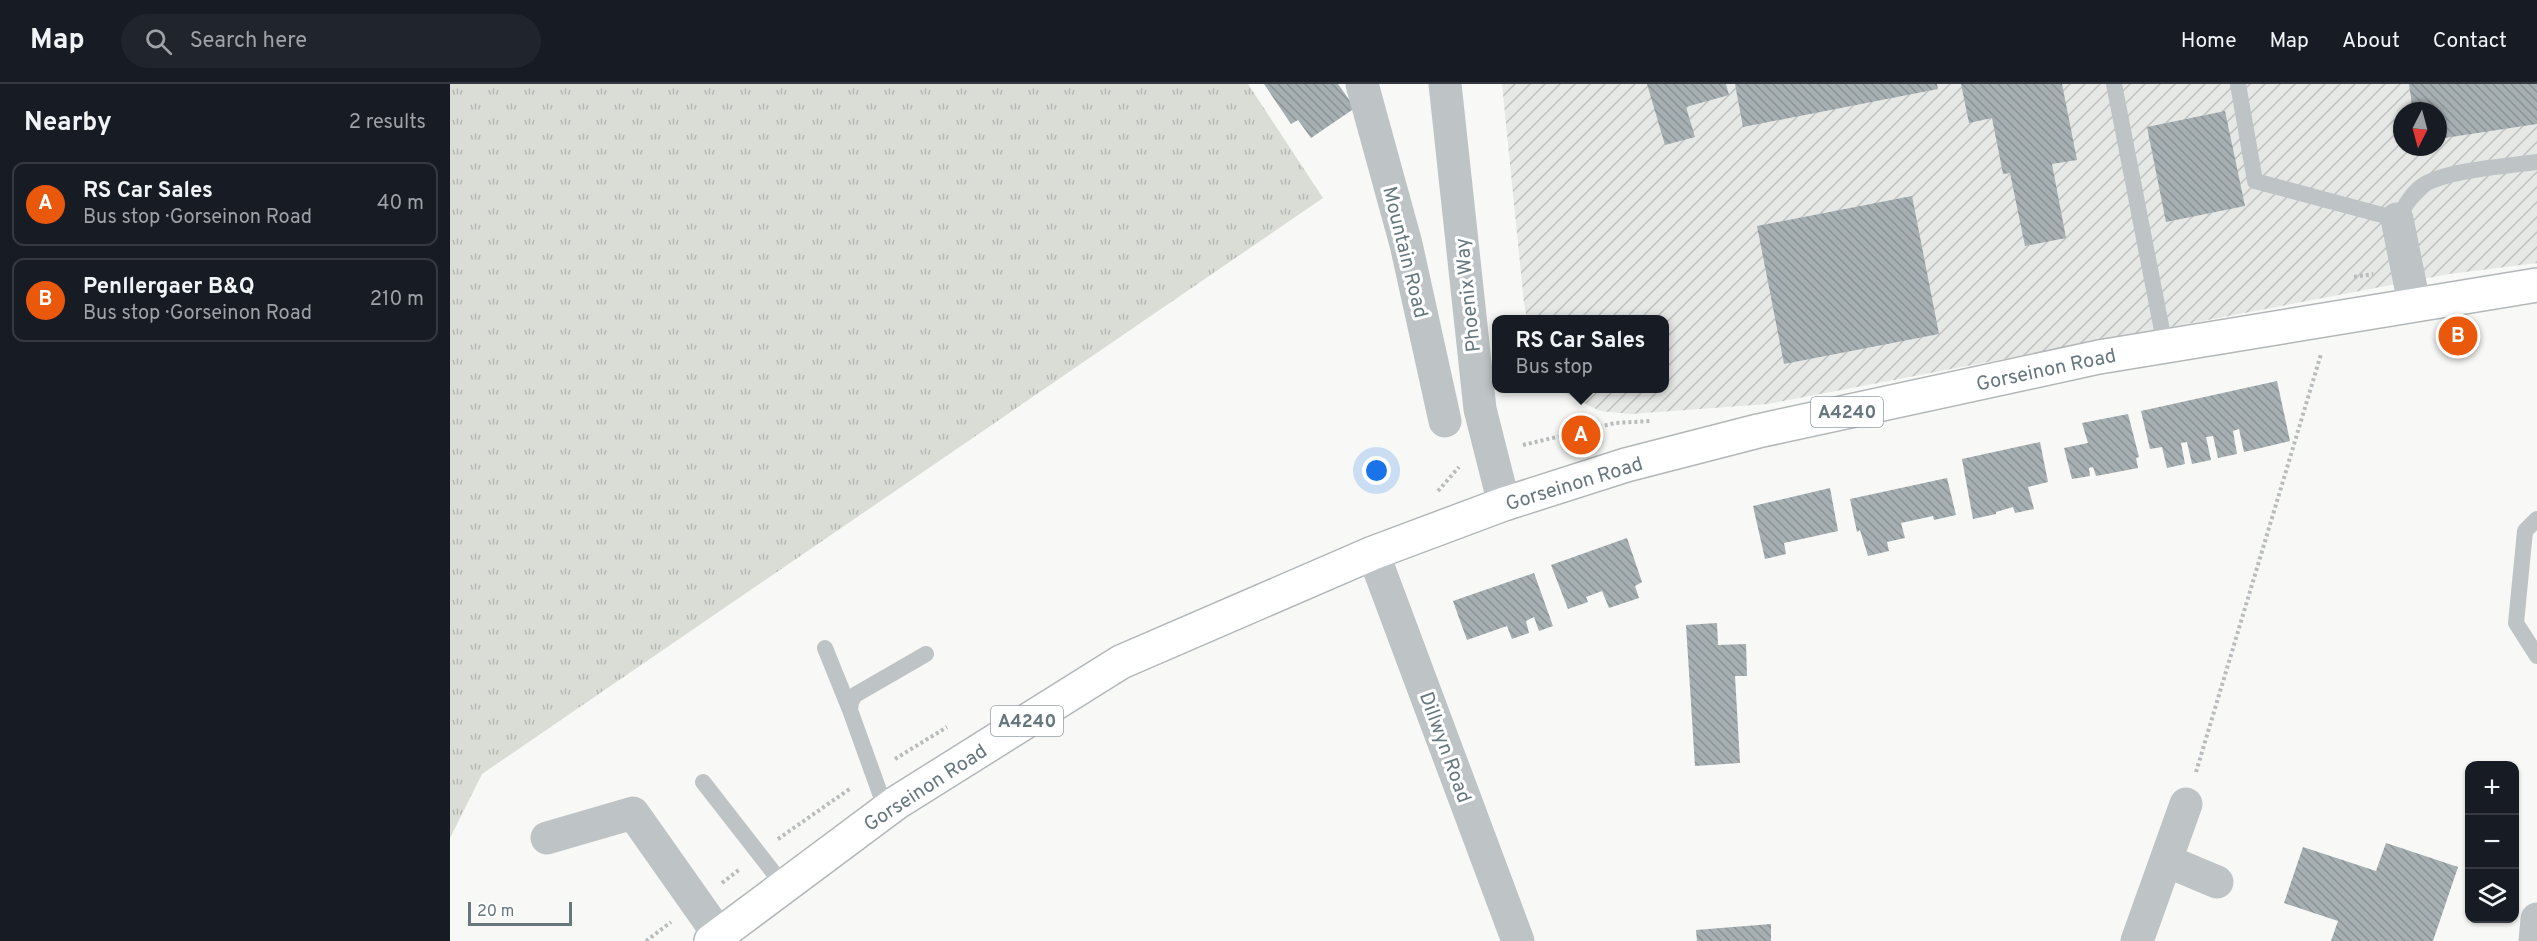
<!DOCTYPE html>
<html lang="en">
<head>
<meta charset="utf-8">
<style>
  body { margin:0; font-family:Overpass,sans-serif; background:#20242c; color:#f1f3f6 }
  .controls { position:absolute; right:18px; bottom:18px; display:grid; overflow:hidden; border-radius:12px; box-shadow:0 2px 4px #0004 }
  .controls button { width:54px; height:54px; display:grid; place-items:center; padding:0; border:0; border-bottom:2px solid #363941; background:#171b24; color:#f1f3f6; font:30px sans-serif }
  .compass { position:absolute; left:1943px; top:18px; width:54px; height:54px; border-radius:50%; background:#171b24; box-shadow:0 2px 4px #0004; rotate:186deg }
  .scale { position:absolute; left:18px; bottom:15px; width:104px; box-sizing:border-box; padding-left:6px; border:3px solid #66777d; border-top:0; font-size:16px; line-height:21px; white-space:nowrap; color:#66777d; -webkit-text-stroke:4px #fff; paint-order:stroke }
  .you { position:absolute; left:927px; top:387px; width:21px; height:21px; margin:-15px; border:4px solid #fff; border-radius:50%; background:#1a73e8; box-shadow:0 0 0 9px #1a73e833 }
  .badge { display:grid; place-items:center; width:39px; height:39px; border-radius:50%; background:#ea580c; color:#fff; font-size:20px; font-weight:700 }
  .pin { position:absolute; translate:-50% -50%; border:3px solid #fff; box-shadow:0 2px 6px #0006 }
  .popup { position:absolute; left:1042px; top:231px; width:177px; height:78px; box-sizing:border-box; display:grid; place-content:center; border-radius:12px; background:#171b24; filter:drop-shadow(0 2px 4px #0005); font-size:20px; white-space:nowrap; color:#9ea1a6 }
  .popup b { font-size:22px; color:#f1f3f6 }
  .popup::after { content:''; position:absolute; left:50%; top:100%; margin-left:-12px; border:12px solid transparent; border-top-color:#171b24 }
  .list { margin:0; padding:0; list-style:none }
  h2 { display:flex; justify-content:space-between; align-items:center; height:78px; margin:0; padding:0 24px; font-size:26px }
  h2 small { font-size:20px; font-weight:400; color:#9ea1a6 }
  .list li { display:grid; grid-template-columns:39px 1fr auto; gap:18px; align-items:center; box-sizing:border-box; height:84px; margin:0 12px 12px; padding:0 12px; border:2px solid #363941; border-radius:12px }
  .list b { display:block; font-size:22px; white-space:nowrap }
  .list p { margin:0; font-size:20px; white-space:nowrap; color:#9ea1a6 }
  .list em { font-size:20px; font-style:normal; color:#9ea1a6 }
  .icon { flex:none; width:33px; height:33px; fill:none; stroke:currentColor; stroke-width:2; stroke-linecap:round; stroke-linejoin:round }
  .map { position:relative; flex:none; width:2087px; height:857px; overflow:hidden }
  header { display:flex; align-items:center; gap:36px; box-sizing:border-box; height:84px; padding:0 30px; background:#171b24; border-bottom:2px solid #363941 }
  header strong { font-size:28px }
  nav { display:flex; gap:33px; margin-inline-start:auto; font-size:21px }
  .search { width:420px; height:54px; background:#20242c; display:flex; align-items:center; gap:15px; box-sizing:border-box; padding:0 21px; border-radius:33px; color:#9ea1a6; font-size:22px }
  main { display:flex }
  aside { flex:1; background:#171b24 }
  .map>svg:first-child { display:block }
  .industrial { fill:url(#industrial-furrows); fill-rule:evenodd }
  .grass { fill:url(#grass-tufts) }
  .building { fill:url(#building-back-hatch) }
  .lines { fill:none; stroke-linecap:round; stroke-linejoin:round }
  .primary-casing { stroke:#b2b7b9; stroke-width:36 }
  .path { stroke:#b8bcbe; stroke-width:4; stroke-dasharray:3 3; stroke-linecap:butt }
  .service { stroke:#bec3c5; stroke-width:16 }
  .minor { stroke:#bec3c5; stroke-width:33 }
  .primary { stroke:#fff; stroke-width:33 }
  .labels { text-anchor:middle; stroke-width:6; stroke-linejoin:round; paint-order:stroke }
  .shield { fill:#fff; stroke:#94a0a4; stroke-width:1.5 }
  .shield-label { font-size:18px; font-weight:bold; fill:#66777d }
  .street-label { font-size:20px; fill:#66777d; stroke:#fff }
</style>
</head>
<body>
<header>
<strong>Map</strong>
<div class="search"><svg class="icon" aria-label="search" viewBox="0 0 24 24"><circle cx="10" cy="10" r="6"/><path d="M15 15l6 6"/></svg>Search here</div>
<nav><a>Home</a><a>Map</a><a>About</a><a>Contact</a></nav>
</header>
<main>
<aside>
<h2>Nearby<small>2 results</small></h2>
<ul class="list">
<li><span class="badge">A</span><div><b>RS Car Sales</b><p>Bus stop · Gorseinon Road</p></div><em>40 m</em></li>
<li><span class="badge">B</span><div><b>Penllergaer B&amp;Q</b><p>Bus stop · Gorseinon Road</p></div><em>210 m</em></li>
</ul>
</aside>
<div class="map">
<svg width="2087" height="857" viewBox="0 0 2087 857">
  <defs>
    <pattern id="industrial-furrows" width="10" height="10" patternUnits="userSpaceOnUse" patternTransform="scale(1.5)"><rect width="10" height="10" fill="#e6e8e6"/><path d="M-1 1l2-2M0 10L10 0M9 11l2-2" fill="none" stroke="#bec1c0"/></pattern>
    <pattern id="grass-tufts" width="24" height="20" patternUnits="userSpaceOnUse" patternTransform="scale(1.5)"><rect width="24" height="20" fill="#d9ddd6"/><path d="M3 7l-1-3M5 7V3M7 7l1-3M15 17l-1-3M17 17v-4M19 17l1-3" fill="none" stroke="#b4b8b3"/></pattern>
    <pattern id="building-back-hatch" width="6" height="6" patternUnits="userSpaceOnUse" patternTransform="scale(1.5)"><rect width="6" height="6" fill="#a6afb2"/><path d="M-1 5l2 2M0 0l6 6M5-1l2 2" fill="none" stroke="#8b9396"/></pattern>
  </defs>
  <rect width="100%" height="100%" fill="#f8f8f6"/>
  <!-- industrial -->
  <path class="industrial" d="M 1052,0 L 2087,0 L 2087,179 L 1999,190 L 1318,320 L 1181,330 L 1150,327 L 1120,312 L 1111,305 L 1215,304 L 1215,236 L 1077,235 L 1074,219 ZM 1952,27 L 1988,27 L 1988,63 L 1952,63 Z"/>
  <!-- grass -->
  <path class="grass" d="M 0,0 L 798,0 L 873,114 L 32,690 L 0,754 Z"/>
  <!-- building -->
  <path class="building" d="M 814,0 L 888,0 L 905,24 L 861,54 L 848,36 L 841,40 Z
    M 1197,0 L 1276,0 L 1279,11 L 1236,23 L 1245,53 L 1215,61 Z
    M 1285,0 L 1487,0 L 1488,5 L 1293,43 Z
    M 1511,0 L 1612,0 L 1627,76 L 1602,80 L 1616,154 L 1575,162 L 1560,89 L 1553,90 L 1542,34 L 1519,39 Z
    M 1959,0 L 2087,0 L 2087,40 L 1988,55 L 1988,27 L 1963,27 Z
    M 1775,27 L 1795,122 L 1716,138 L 1697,43 Z
    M 1462,112 L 1489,250 L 1334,280 L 1307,142 Z
    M 1827,297 L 1840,357 L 1794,368 L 1789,345 L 1783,347 L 1787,370 L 1768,374 L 1763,352 L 1756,353 L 1761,376 L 1742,380 L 1737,358 L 1731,359 L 1735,380 L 1717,384 L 1712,363 L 1700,365 L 1691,327 Z
    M 1678,330 L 1689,373 L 1686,374 L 1688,384 L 1646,392 L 1643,383 L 1639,384 L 1640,392 L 1622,395 L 1614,364 L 1638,359 L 1632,339 Z
    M 1590,358 L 1598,398 L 1578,403 L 1584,425 L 1565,429 L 1563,423 L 1546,428 L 1546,430 L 1523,435 L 1512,375 Z
    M 1497,394 L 1506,431 L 1484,436 L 1483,432 L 1451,439 L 1455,454 L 1437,458 L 1439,467 L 1418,472 L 1410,446 L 1407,448 L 1400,415 Z
    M 1380,404 L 1388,447 L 1334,459 L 1336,470 L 1315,475 L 1303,422 Z
    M 1177,454 L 1192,498 L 1185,502 L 1189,514 L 1159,524 L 1152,507 L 1136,513 L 1138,518 L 1118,525 L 1101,481 Z
    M 1084,489 L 1103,542 L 1089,547 L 1084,533 L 1076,537 L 1079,549 L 1062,555 L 1057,542 L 1017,556 L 1003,517 Z
    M 1267,539 L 1268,561 L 1296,560 L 1297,592 L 1285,592 L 1290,679 L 1245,682 L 1236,541 Z
    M 1936,759 L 2008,783 L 1983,857 L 1881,857 L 1888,837 L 1834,819 L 1853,763 L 1926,787 Z
    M 1321,840 L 1321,857 L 1247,857 L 1246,846 Z"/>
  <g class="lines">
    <!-- primary casing -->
    <g class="primary-casing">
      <path id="primary" d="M 261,857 L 446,719 L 671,578 L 923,469 L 1054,420 L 1176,381 L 1308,347 L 1649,273 L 2087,201"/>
    </g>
    <!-- path -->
    <path class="path" d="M 1904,193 L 1923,190
      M 1073,361 L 1165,339 L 1201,337
      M 988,407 L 1009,383
      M 445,675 L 497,643
      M 1746,688 L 1871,270
      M 328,755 L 401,704
      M 272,799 L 290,785
      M 196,857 L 221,838"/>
    <!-- service -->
    <path class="service" d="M 1664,0 L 1715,262
      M 1788,0 L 1805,97 L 1947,135 C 1954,124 1961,110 1972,102 C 1995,86 2058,82 2087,78
      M 2087,435 L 2075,447 L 2066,539 L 2087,572
      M 375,564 L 400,626
      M 253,698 L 334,802
      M 436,726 L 400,626 L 401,618 L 405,611 L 476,570"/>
    <!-- minor -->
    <path class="minor" d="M 912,0 L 956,160 L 995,337
      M 995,0 L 1030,325 L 1054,420
      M 1947,135 L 1964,219
      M 923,469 L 1068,857
      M 97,754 L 183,729 L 269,851
      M 1717,777 L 1767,798
      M 1687,857 L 1736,720
      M 2085,857 L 2087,835"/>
    <!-- primary -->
    <use href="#primary" class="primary"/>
  </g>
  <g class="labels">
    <!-- shield labels -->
    <g class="shield">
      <rect x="1361" y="313" width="72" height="30" rx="4.5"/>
      <rect x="541" y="622" width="72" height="30" rx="4.5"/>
    </g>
    <g class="shield-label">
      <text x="1397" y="334">A4240</text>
      <text x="577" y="643">A4240</text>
    </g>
    <!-- street labels -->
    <g class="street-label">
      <text transform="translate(956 168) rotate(76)" y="7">Mountain Road</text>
      <text transform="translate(1017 211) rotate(-96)" y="7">Phoenix Way</text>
      <text transform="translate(1596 285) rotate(-12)" y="7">Gorseinon Road</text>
      <text transform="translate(1124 399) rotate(-17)" y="7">Gorseinon Road</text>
      <text transform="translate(996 663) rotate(70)" y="7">Dillwyn Road</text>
      <text transform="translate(475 703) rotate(-33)" y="7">Gorseinon Road</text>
    </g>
  </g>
</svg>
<div class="controls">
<button>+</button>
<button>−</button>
<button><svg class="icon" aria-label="layers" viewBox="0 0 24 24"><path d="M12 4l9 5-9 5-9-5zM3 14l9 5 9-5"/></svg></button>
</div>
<svg class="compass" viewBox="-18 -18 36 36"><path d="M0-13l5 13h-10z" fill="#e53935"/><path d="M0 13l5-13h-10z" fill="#9ea1a6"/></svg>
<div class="scale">20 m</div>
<div class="you"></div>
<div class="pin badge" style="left:1131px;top:351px">A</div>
<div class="popup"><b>RS Car Sales</b>Bus stop</div>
<div class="pin badge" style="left:2008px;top:252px">B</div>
</div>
</main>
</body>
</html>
